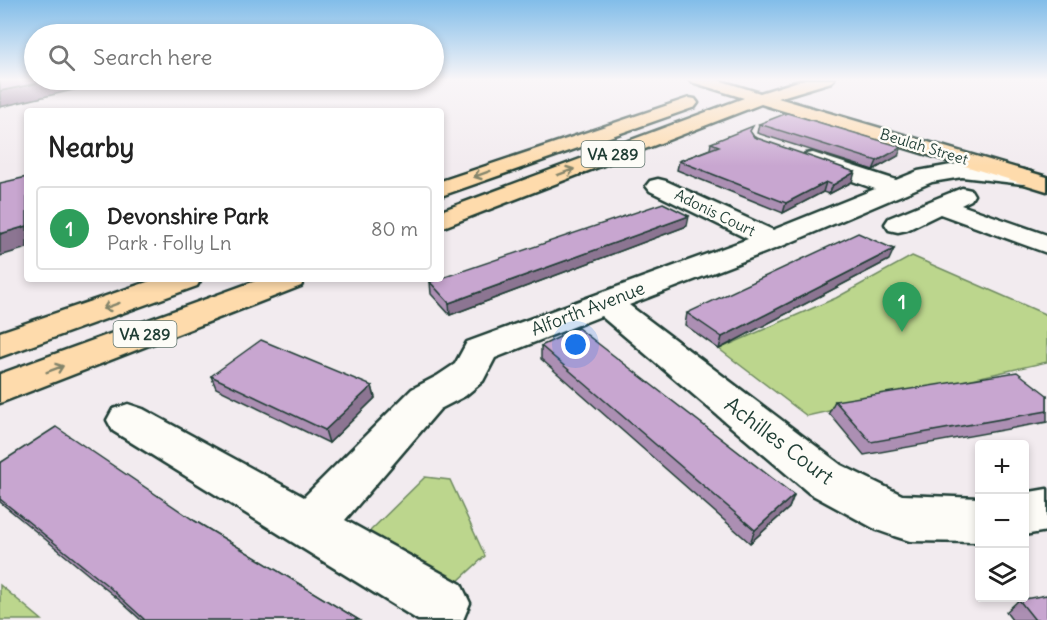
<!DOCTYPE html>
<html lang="en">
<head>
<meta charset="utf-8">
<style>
  body { margin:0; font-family:Delius,sans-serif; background:#f2f2f2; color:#222 }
  .controls { position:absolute; right:18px; bottom:18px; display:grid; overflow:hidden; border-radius:6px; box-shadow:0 3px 9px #0003 }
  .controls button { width:54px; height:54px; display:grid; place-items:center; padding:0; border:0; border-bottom:2px solid #e0e0e0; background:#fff; color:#222; font:30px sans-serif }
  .you { position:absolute; left:576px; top:345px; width:21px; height:21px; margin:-15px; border:4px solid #fff; border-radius:50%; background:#1a73e8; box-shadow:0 0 0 9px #1a73e833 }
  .badge { display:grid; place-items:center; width:39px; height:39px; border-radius:50%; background:#1f3d34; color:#fff; font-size:20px; font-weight:700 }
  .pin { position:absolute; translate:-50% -50px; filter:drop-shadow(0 2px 3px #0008) }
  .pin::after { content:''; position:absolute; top:32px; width:21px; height:18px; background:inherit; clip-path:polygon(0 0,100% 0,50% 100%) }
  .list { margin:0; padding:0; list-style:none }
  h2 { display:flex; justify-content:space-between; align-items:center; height:78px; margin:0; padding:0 24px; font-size:26px }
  h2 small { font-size:20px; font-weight:400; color:#767676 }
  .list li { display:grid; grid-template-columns:39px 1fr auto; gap:18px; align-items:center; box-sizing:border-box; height:84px; margin:0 12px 12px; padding:0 12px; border:2px solid #e0e0e0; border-radius:6px }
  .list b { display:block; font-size:22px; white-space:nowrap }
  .list p { margin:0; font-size:20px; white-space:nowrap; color:#767676 }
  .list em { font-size:20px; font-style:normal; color:#767676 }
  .icon { flex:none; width:33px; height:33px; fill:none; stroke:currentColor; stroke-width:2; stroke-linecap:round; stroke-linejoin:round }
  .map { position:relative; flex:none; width:1047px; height:620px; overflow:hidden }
  .search { position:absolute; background:#fff; box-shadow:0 3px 9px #0003; left:24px; top:24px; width:420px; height:66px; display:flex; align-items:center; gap:15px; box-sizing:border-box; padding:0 21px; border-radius:33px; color:#767676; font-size:22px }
  .panel { position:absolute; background:#fff; box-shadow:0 3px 9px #0003; left:24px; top:108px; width:420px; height:174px; border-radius:6px }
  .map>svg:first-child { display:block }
  .green { fill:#bcd68d; stroke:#6e8a60; stroke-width:1.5 }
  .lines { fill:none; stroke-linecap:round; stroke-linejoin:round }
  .minor-casing { stroke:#1f3d34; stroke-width:5 }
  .major-casing { stroke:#1f3d34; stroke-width:5 }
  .minor { fill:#fdfcf7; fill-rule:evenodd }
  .major { fill:#fedbac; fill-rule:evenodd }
  .wall { fill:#ac8fb3; stroke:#1f3d34; stroke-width:1.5 }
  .shaded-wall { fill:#8c7492; stroke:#1f3d34; stroke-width:1.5 }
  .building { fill:#c8a6d0; stroke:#1f3d34; stroke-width:1.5 }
  .oneway { stroke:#83846a }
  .labels { text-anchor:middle; stroke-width:5; stroke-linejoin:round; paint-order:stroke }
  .far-street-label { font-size:15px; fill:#1f3d34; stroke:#fdfcf7 }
  .shield { fill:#fdfcf7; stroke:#62766e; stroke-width:1.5 }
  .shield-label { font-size:16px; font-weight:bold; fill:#1f3d34 }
  .street-label { font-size:18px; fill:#1f3d34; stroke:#fdfcf7 }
  .near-street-label { font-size:21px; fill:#1f3d34; stroke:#fdfcf7 }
</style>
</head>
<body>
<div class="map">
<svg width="1047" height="620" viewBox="0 0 1047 620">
  <rect width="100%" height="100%" fill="#f2ebef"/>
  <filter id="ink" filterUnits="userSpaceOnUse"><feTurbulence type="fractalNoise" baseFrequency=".0167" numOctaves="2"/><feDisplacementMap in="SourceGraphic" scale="12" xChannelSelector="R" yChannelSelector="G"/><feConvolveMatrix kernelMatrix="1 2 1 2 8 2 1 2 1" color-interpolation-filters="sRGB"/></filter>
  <g filter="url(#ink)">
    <!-- green -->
    <path class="green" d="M 912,256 L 1047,315 L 1047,362 L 807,416 L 719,349 L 836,298 Z
      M 425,477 L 450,480 L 485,556 L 457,582 L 369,532 Z
      M 0,585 L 42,620 L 0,620 Z"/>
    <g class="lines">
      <!-- minor casing -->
      <g class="minor-casing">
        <path id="minor" d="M 813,153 L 896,180 L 918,171 L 962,163 L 1023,170 L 1031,172 L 1034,177 L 1031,182 L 1023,184 L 962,177 L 932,182 L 782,246 L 629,305 L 841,465 L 902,495 L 980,498 L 980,542 L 910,541 L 894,536 L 877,530 L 809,493 L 601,316 L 495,358 L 483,381 L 465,396 L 440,409 L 345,520 L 461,584 L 470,603 L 463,620 L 418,620 L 113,431 L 107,420 L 113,409 L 128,404 L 143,409 L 304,497 L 412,389 L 437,376 L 455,364 L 467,342 L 748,239 L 650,191 L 646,186 L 650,181 L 658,179 L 666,181 L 773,230 L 875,189 L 805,164 L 802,159 L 805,154 Z
          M 962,188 L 971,190 L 974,195 L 971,200 L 961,205 L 1047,235 L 1047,253 L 940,214 L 907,230 L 898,232 L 889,230 L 885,224 L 889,218 Z
          M 1047,489 L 1047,531 L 1024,535 L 1024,493 Z"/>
      </g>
      <!-- major casing -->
      <g class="major-casing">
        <path id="major" d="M 689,79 L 715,79 L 760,93 L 805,79 L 834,79 L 831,82 L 778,98 L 1047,177 L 1047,191 L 761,104 L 441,228 L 441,211 L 744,98 L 692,82 Z
          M 689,98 L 695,99 L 698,103 L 695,107 L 441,196 L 441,181 Z
          M 156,279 L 201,279 L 197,286 L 0,357 L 0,332 Z
          M 261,279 L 305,279 L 301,286 L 0,403 L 0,374 Z"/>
      </g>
      <!-- minor -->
      <use href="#minor" class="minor"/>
      <!-- major -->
      <use href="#major" class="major"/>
    </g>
    <!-- wall -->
    <path class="wall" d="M 759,124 L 898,156 L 873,170 L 757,133 Z
      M 751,133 L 754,137 L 852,182 L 829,194 L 823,192 L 783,213 L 677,170 L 679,161 L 710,149 L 711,143 Z
      M 687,226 L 450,315 L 431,294 L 430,282 Z
      M 889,260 L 719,349 L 685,325 L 687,313 Z
      M 541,346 L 794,495 L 789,508 L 750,543 L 541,359 Z
      M 211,376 L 372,386 L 375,398 L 329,443 L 216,388 Z
      M 1047,395 L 1047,422 L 864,455 L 829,413 L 835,401 Z
      M 0,463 L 195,521 L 359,620 L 141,620 L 118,599 L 0,502 Z
      M 1019,600 L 1047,620 L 1012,620 L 1006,612 Z"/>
    <!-- shaded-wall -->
    <path class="shaded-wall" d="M 53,80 L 116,80 L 0,107 L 0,91 Z
      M 902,147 L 898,156 L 873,170 L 877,161 Z
      M 855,172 L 852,182 L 829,194 L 833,185 Z
      M 826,182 L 823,192 L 783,213 L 786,203 Z
      M 689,216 L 687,226 L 450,315 L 449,303 Z
      M 27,226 L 27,248 L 0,256 L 0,234 Z
      M 894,249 L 889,260 L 719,349 L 722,337 Z
      M 372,386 L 375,398 L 329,443 L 325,430 Z
      M 794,495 L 789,508 L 750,543 L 755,530 Z"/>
    <!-- building -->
    <path class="building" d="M 0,79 L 34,79 L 53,80 L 0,91 Z
      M 787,113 L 902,147 L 877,161 L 759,124 Z
      M 753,126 L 750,131 L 754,137 L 855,172 L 833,185 L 826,182 L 786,203 L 679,161 L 719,146 L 711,143 Z
      M 27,177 L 27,226 L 0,234 L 0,183 Z
      M 663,203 L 689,216 L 449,303 L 430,282 Z
      M 858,233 L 894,249 L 722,337 L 687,313 Z
      M 578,328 L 794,495 L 755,530 L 541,346 Z
      M 261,340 L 372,386 L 325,430 L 211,376 Z
      M 1017,372 L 1047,395 L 1047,411 L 871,442 L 835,401 Z
      M 56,427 L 195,521 L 359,620 L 145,620 L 108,586 L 0,499 L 0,463 Z
      M 1047,595 L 1047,620 L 1035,620 L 1019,600 Z"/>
    <!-- one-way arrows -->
    <defs><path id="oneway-shaft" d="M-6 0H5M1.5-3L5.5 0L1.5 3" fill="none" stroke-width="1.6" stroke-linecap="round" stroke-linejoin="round" transform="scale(1.5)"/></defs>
    <g class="oneway">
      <use href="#oneway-shaft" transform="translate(566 172) rotate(-21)"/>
      <use href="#oneway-shaft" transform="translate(482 174) rotate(160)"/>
      <use href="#oneway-shaft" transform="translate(111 306) rotate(160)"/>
      <use href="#oneway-shaft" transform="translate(55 369) rotate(-21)"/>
    </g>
  </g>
  <!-- sky -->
  <linearGradient id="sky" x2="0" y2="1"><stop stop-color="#82bde9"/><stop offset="0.48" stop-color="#f9f6f8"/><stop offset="1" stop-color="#f9f6f8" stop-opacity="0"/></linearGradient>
  <rect width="1047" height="166" fill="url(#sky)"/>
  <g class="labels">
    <!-- far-street labels -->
    <g class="far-street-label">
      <text transform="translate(924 147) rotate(17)" y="5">Beulah Street</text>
      <text transform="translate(715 213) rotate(26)" y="5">Adonis Court</text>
    </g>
    <!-- shield labels -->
    <g class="shield">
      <rect x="581.5" y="141" width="63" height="26" rx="4.5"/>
      <rect x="113.5" y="321" width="63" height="26" rx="4.5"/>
    </g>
    <g class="shield-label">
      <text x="613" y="160">VA 289</text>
      <text x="145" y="340">VA 289</text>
    </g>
    <!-- street labels -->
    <g class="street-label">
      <text transform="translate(588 309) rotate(-21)" y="6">Alforth Avenue</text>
    </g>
    <!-- near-street labels -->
    <g class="near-street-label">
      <text transform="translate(779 441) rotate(37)" y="7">Achilles Court</text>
    </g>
  </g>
</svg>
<div class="controls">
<button>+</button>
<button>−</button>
<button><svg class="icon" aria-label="layers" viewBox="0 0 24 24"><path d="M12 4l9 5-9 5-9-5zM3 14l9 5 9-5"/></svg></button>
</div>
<div class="you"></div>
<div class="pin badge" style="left:902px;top:332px;background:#2e9e5b">1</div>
<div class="search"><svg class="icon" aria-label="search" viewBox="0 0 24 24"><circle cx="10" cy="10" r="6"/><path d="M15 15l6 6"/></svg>Search here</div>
<section class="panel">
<h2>Nearby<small></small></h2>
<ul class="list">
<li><span class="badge" style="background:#2e9e5b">1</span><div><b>Devonshire Park</b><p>Park · Folly Ln</p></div><em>80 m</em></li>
</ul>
</section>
</div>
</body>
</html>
